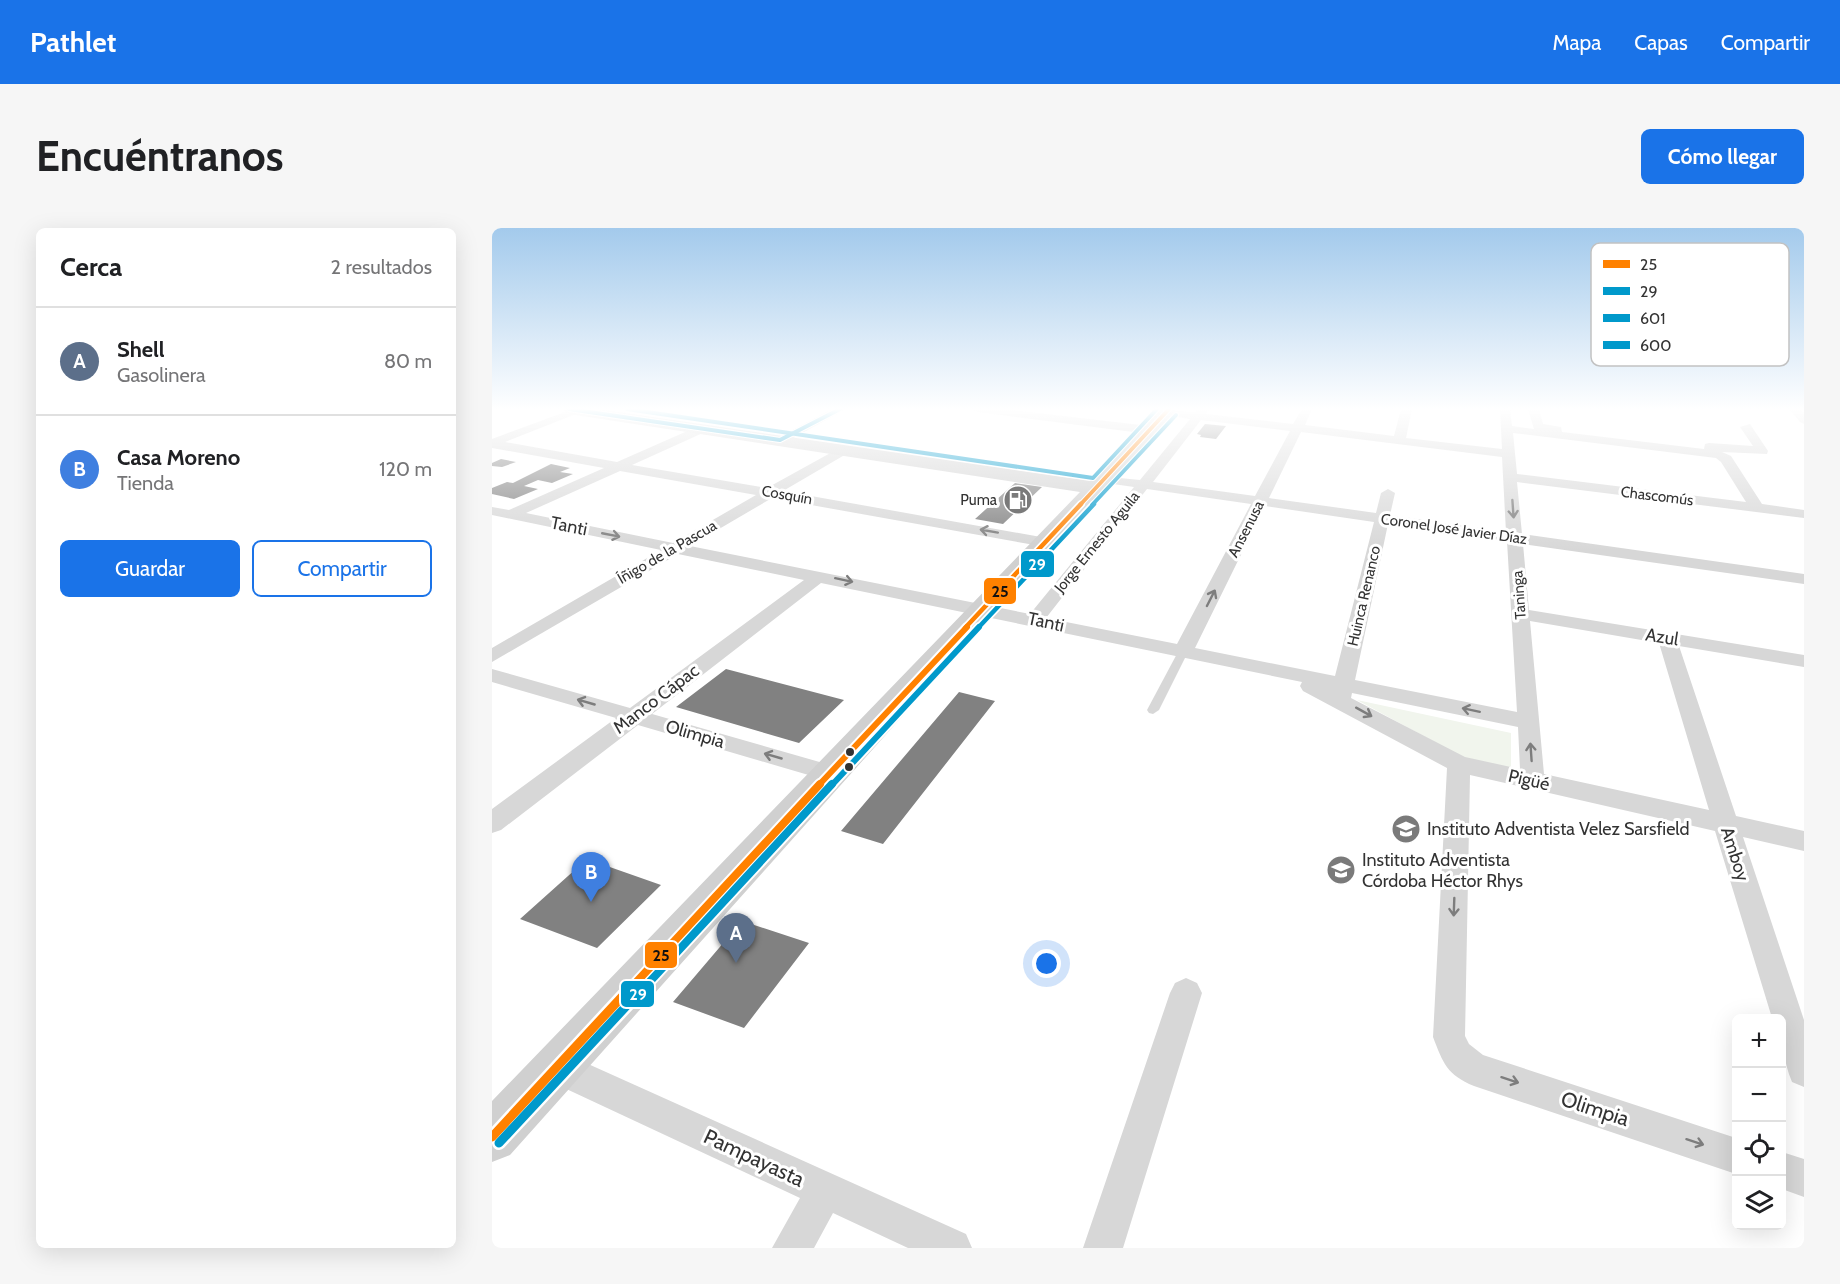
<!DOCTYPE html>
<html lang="es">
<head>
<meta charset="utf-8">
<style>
  body { margin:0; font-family:Cabin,sans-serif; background:#f6f6f6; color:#202124 }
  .controls { position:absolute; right:18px; bottom:18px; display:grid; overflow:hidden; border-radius:9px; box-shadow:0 6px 24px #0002 }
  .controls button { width:54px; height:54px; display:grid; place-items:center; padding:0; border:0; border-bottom:2px solid #e0e0e0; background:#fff; color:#202124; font:30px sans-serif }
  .you { position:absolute; left:555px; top:736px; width:21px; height:21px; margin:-15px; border:4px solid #fff; border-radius:50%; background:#1a73e8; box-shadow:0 0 0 9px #1a73e833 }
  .badge { display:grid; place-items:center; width:39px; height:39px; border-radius:50%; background:#1a73e8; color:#fff; font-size:20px; font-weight:700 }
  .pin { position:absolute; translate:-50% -50px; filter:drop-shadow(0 2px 3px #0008) }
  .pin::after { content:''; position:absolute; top:32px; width:21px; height:18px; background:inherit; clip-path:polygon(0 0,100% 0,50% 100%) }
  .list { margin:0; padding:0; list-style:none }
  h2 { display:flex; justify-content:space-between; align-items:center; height:78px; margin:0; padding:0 24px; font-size:26px }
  h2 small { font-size:20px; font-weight:400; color:#757577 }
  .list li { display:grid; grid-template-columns:39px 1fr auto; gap:18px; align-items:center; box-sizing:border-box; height:108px; padding:0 24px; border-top:2px solid #e0e0e0 }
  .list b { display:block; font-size:22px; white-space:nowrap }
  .list p { margin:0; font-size:20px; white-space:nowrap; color:#757577 }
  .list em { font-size:20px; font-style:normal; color:#757577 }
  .actions { display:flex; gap:12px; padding:18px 24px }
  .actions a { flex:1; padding:14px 0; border:2px solid #1a73e8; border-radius:9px; text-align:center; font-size:21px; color:#1a73e8 }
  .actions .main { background:#1a73e8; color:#fff }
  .icon { flex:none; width:33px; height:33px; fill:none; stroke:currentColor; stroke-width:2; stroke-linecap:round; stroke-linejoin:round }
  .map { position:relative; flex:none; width:1312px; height:1020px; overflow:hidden; border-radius:9px }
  header { display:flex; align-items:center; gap:36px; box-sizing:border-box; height:84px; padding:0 30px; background:#1a73e8; color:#fff }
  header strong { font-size:28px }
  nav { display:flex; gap:33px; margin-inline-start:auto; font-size:21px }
  .intro { display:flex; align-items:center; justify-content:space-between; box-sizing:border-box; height:144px; padding:0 36px }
  h1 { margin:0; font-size:42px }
  .button { padding:15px 27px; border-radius:9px; background:#1a73e8; color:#fff; font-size:21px; font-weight:700 }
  main { display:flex; gap:36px; padding:0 36px }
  aside { flex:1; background:#fff; border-radius:9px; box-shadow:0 6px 24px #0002 }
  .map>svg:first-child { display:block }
  .green { fill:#f1f5ed }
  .building { fill:#818181 }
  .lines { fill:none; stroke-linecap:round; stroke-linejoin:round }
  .service { fill:#d7d7d7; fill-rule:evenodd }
  .minor { fill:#d7d7d7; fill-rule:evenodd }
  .secondary { fill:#d0d0d0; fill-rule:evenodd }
  .bus-1-far4-casing { stroke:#fff; stroke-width:6 }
  .bus-1-far3-casing { stroke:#fff; stroke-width:8 }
  .bus-1-far2-casing { stroke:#fff; stroke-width:10 }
  .bus-1-far1-casing { stroke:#fff; stroke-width:12 }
  .bus-1-casing { stroke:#fff; stroke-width:14 }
  .bus-2-far4-casing { stroke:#fff; stroke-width:6 }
  .bus-2-far3-casing { stroke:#fff; stroke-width:8 }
  .bus-2-far2-casing { stroke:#fff; stroke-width:10 }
  .bus-2-far1-casing { stroke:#fff; stroke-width:12 }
  .bus-2-casing { stroke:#fff; stroke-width:14 }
  .bus-3-casing { stroke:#fff; stroke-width:6 }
  .bus-4-casing { stroke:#fff; stroke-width:6 }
  .bus-1-far4 { stroke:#ff8100; stroke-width:4 }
  .bus-1-far3 { stroke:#ff8100; stroke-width:4.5 }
  .bus-1-far2 { stroke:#ff8100; stroke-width:6 }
  .bus-1-far1 { stroke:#ff8100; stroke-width:8 }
  .bus-1 { stroke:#ff8100; stroke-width:9 }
  .bus-2-far4 { stroke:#0099cb; stroke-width:4 }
  .bus-2-far3 { stroke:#0099cb; stroke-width:4.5 }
  .bus-2-far2 { stroke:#0099cb; stroke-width:6 }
  .bus-2-far1 { stroke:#0099cb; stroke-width:8 }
  .bus-2 { stroke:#0099cb; stroke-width:9 }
  .bus-3 { stroke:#0099cb; stroke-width:4 }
  .bus-4 { stroke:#0099cb; stroke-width:4 }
  .oneway { stroke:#7d7d7d }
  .bus-dot { fill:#333; stroke:#fff; stroke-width:2 }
  .labels { text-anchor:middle; stroke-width:6; stroke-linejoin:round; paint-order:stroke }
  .far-street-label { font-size:15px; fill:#333; stroke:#fff }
  .far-poi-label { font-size:15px; fill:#333; stroke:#fff; text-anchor:end }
  .street-label { font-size:18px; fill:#333; stroke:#fff }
  .poi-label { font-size:18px; fill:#333; stroke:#fff; text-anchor:start }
  .near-street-label { font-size:21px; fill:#333; stroke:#fff }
  .key { fill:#fff; stroke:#c2c2c2; stroke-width:1.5 }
  .key-label { font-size:16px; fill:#333 }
  .line-badge { stroke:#fff; stroke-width:2 }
  .badge-label { font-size:16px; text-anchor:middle; font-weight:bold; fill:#fff }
  .pale-badge-label { font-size:16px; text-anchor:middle; font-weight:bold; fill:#111 }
</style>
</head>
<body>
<header>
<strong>Pathlet</strong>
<nav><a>Mapa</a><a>Capas</a><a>Compartir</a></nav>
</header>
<div class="intro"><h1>Encuéntranos</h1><a class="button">Cómo llegar</a></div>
<main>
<aside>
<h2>Cerca<small>2 resultados</small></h2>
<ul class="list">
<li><span class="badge" style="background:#5c6f8a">A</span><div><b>Shell</b><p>Gasolinera</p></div><em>80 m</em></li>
<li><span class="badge" style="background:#3f7fe0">B</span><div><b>Casa Moreno</b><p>Tienda</p></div><em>120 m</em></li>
</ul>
<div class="actions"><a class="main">Guardar</a><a>Compartir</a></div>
</aside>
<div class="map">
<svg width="1312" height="1020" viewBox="0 0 1312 1020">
  <rect width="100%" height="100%" fill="#fff"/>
  <!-- green -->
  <path class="green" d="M 865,472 L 1019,505 L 1019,541 L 976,532 Z"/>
  <!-- building -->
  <path class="building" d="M 713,196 L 734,198 L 724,211 L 708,209 L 709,207 L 705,206 Z
    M 9,231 L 24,234 L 10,239 L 0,238 L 0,235 Z
    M 59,236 L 78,240 L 68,244 L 81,246 L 60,255 L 46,252 L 32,258 L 46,261 L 22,271 L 0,266 L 0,260 L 15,254 L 21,255 Z
    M 523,255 L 550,259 L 511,296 L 483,291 Z
    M 234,441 L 352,472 L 307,515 L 184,479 Z
    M 467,464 L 503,473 L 391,616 L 349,603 Z
    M 95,631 L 169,657 L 105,720 L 28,691 Z
    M 250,693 L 317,715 L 252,800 L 181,774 Z"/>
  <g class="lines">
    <!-- service -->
    <path class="service" d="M 692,419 L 697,422 L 667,482 L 661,486 L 657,485 L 655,482 L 687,422 Z"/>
    <!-- minor -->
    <path class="minor" d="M 81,181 L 94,182 L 13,214 L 125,234 L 209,197 L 213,198 L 213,204 L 140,237 L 275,260 L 351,218 L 357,222 L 356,225 L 291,263 L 560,311 L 562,314 L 560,317 L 554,319 L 280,270 L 198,318 L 538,386 L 642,259 L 607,254 L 607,248 L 648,252 L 698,191 L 669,186 L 669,182 L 703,184 L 706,181 L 717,181 L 714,186 L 801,196 L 810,181 L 820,181 L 813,197 L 902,208 L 909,181 L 920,181 L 914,210 L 1010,221 L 1008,181 L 1018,181 L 1020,198 L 1042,201 L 1036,181 L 1047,181 L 1051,196 L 1069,199 L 1070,204 L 1212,221 L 1213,216 L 1217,215 L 1261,218 L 1248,199 L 1258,196 L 1276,223 L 1275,226 L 1230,224 L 1239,228 L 1270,276 L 1312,282 L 1312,290 L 1025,254 L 1030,306 L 1312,346 L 1312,356 L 1031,316 L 1037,382 L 1312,427 L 1312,439 L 1187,418 L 1244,588 L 1312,603 L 1312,623 L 1251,609 L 1312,792 L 1312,859 L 1300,854 C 1291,832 1290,814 1290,790 L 1280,790 L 1223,603 L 978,547 L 973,808 L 977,816 L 991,827 L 1244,910 L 1244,946 L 982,858 C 955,847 951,835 941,809 L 955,540 L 811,463 L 808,458 L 810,454 L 329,355 L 160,486 L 345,539 L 349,545 L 345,551 L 337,553 L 146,497 L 9,602 L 0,605 L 0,581 L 124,490 L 0,454 L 0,441 L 138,480 L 312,352 L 186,326 L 0,434 L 0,420 L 169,322 L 0,287 L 0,279 L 17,282 L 112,240 L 0,220 L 0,211 ZM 709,192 L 798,203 L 763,268 L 661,254 ZM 809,204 L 1010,229 L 1014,304 L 898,287 L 903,265 L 896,261 L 889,265 L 884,285 L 777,270 ZM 1021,205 L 1224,230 L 1229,234 L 1254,274 L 1025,246 ZM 128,243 L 264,267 L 181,315 L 34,285 ZM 655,261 L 759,276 L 685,416 L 554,390 ZM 773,278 L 882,294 L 843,448 L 703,420 ZM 896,296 L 1015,313 L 1025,484 L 863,452 ZM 1038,393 L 1167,415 L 1217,582 L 1052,546 ZM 860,465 L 1026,499 L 1028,541 L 973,529 L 859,470 Z
      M 340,181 L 354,181 L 292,215 L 284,215 L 282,212 Z
      M 480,181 L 510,181 L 657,198 L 663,202 L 657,206 L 486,184 Z
      M 1297,181 L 1308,181 L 1312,185 L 1312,196 L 1308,194 Z
      M 694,750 L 705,755 L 710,765 L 631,1020 L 591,1020 L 678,765 L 683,755 Z
      M 65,822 L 474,1006 L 480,1020 L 416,1020 L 341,985 L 322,1020 L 280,1020 L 308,970 L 53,851 L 48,839 L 53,827 Z
      M 1290,924 L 1312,931 L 1312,969 L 1290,961 Z"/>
    <!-- secondary -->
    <path class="secondary" d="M 69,181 L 106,181 L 598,253 L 669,181 L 685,181 L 18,927 L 0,934 L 0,873 L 588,264 L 77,186 Z"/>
    <!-- bus-1-far4 casing -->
    <g class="bus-1-far4-casing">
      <path id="bus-1-far4" d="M 588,277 L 677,181"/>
    </g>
    <!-- bus-1-far3 casing -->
    <g class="bus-1-far3-casing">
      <path id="bus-1-far3" d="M 473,400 L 589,276"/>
    </g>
    <!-- bus-1-far2 casing -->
    <g class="bus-1-far2-casing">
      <path id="bus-1-far2" d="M 326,558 L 475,399"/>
    </g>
    <!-- bus-1-far1 casing -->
    <g class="bus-1-far1-casing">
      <path id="bus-1-far1" d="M 138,761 L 328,556"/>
    </g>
    <!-- bus-1 casing -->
    <g class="bus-1-casing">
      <path id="bus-1" d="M 0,909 L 139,759"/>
    </g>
    <!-- bus-2-far4 casing -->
    <g class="bus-2-far4-casing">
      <path id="bus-2-far4" d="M 600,277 L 684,187"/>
    </g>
    <!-- bus-2-far3 casing -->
    <g class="bus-2-far3-casing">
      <path id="bus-2-far3" d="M 486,400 L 602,276"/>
    </g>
    <!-- bus-2-far2 casing -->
    <g class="bus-2-far2-casing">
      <path id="bus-2-far2" d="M 339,558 L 487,399"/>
    </g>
    <!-- bus-2-far1 casing -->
    <g class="bus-2-far1-casing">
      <path id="bus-2-far1" d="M 151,761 L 340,556"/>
    </g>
    <!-- bus-2 casing -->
    <g class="bus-2-casing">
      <path id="bus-2" d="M 7,915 L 152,759"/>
    </g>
    <!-- bus-3 casing -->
    <g class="bus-3-casing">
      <path id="bus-3" d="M 135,181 L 601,250 L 665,181"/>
    </g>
    <!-- bus-4 casing -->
    <g class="bus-4-casing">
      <path id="bus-4" d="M 77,181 L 288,212 L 348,181"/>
    </g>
    <!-- bus-1-far4 -->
    <use href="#bus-1-far4" class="bus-1-far4"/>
    <!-- bus-1-far3 -->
    <use href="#bus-1-far3" class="bus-1-far3"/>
    <!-- bus-1-far2 -->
    <use href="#bus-1-far2" class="bus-1-far2"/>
    <!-- bus-1-far1 -->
    <use href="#bus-1-far1" class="bus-1-far1"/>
    <!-- bus-1 -->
    <use href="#bus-1" class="bus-1"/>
    <!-- bus-2-far4 -->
    <use href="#bus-2-far4" class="bus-2-far4"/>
    <!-- bus-2-far3 -->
    <use href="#bus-2-far3" class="bus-2-far3"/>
    <!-- bus-2-far2 -->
    <use href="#bus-2-far2" class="bus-2-far2"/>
    <!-- bus-2-far1 -->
    <use href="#bus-2-far1" class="bus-2-far1"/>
    <!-- bus-2 -->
    <use href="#bus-2" class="bus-2"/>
    <!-- bus-3 -->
    <use href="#bus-3" class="bus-3"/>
    <!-- bus-4 -->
    <use href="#bus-4" class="bus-4"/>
  </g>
  <!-- one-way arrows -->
  <defs><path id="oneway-shaft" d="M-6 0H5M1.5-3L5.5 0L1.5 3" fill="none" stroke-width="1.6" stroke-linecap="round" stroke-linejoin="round" transform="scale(1.5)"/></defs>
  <g class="oneway">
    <use href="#oneway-shaft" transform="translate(1021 281) rotate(86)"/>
    <use href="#oneway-shaft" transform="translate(497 303) rotate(-170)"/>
    <use href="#oneway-shaft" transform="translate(119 307) rotate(11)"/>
    <use href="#oneway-shaft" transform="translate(352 352) rotate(12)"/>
    <use href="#oneway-shaft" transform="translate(719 370) rotate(-63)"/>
    <use href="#oneway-shaft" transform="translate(94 474) rotate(-164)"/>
    <use href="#oneway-shaft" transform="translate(979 482) rotate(-168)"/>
    <use href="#oneway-shaft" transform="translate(872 484) rotate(29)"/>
    <use href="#oneway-shaft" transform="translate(1039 524) rotate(-94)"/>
    <use href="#oneway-shaft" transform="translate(281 528) rotate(-164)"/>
    <use href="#oneway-shaft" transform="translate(962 679) rotate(92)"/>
    <use href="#oneway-shaft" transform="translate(1018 852) rotate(18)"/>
    <use href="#oneway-shaft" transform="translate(1203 914) rotate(18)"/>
  </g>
  <!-- sky -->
  <linearGradient id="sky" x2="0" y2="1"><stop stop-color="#a3caec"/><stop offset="0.56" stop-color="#fff"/><stop offset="1" stop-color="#fff" stop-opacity="0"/></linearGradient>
  <rect width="1312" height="323" fill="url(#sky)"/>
  <!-- icons -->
  <defs>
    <g id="fuel-disc" transform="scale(1.5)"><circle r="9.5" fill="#7a7a7a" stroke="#fff"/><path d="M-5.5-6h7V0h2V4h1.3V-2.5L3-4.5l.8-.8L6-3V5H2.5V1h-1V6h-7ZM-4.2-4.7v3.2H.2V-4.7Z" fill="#fff"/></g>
    <g id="school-disc" transform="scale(1.5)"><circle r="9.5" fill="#7a7a7a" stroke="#fff"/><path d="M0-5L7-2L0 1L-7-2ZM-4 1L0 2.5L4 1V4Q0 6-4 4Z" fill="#fff"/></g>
  </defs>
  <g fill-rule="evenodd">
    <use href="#fuel-disc" x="526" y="272"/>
    <use href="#school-disc" x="914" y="601"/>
    <use href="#school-disc" x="849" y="642"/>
  </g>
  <!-- markers -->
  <g class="bus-dot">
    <circle cx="358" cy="524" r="5"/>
    <circle cx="357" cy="539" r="5"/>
  </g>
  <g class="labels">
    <!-- far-street labels -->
    <g class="far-street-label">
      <text transform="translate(295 267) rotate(10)" y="5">Cosquín</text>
      <text transform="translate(1165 268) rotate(7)" y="5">Chascomús</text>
      <text transform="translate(754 301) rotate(-63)" y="5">Ansenusa</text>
      <text transform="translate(962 301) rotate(8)" y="5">Coronel José Javier Díaz</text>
      <text transform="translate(605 314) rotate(-51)" y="5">Jorge Ernesto Aguila</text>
      <text transform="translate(175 324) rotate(-30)" y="5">Íñigo de la Pascua</text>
      <text transform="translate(1027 367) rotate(-94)" y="5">Taninga</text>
      <text transform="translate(872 368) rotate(-77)" y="5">Huinca Renanco</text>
    </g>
    <!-- far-poi labels -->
    <g class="far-poi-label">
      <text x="505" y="277">Puma</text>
    </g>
    <!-- street labels -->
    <g class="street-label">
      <text transform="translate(77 298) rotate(11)" y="6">Tanti</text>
      <text transform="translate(554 394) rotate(12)" y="6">Tanti</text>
      <text transform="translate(1170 409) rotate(9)" y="6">Azul</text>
      <text transform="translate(164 471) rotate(-37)" y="6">Manco Cápac</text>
      <text transform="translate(203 506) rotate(16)" y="6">Olimpia</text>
      <text transform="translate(1037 552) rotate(13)" y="6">Pigüé</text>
      <text transform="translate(1243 626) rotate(72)" y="6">Amboy</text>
    </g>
    <!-- poi labels -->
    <g class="poi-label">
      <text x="935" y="607">Instituto Adventista Velez Sarsfield</text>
      <text x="870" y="638">Instituto Adventista<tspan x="870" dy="21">Córdoba Héctor Rhys</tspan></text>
    </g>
    <!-- near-street labels -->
    <g class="near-street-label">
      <text transform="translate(1103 881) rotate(18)" y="7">Olimpia</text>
      <text transform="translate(262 930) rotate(25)" y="7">Pampayasta</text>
    </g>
  </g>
  <!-- legend -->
  <rect x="1099" y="15" width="198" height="123" rx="9" class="key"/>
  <rect x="1111" y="32" width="27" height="8" fill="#ff8100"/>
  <rect x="1111" y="59" width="27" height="8" fill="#0099cb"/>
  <rect x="1111" y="86" width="27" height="8" fill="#0099cb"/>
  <rect x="1111" y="113" width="27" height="8" fill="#0099cb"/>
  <g class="key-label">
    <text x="1148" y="42">25</text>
    <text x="1148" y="69">29</text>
    <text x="1148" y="96">601</text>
    <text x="1148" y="123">600</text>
  </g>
  <g class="line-badge">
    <rect x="528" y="322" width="35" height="28" rx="6" fill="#0099cb"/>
    <rect x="491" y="349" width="34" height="28" rx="6" fill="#ff8100"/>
    <rect x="152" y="713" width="34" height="28" rx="6" fill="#ff8100"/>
    <rect x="128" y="752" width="35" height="28" rx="6" fill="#0099cb"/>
  </g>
  <g class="badge-label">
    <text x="545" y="342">29</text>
    <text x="146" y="772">29</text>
  </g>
  <g class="pale-badge-label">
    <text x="508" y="369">25</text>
    <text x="169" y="733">25</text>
  </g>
</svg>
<div class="controls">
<button>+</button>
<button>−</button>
<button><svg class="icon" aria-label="locate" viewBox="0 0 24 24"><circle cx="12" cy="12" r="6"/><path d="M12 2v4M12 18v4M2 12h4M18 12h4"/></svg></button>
<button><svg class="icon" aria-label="layers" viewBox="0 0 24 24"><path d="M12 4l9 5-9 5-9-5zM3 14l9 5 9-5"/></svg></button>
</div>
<div class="you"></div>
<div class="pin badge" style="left:244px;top:735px;background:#5c6f8a">A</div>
<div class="pin badge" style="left:99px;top:674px;background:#3f7fe0">B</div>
</div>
</main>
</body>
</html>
